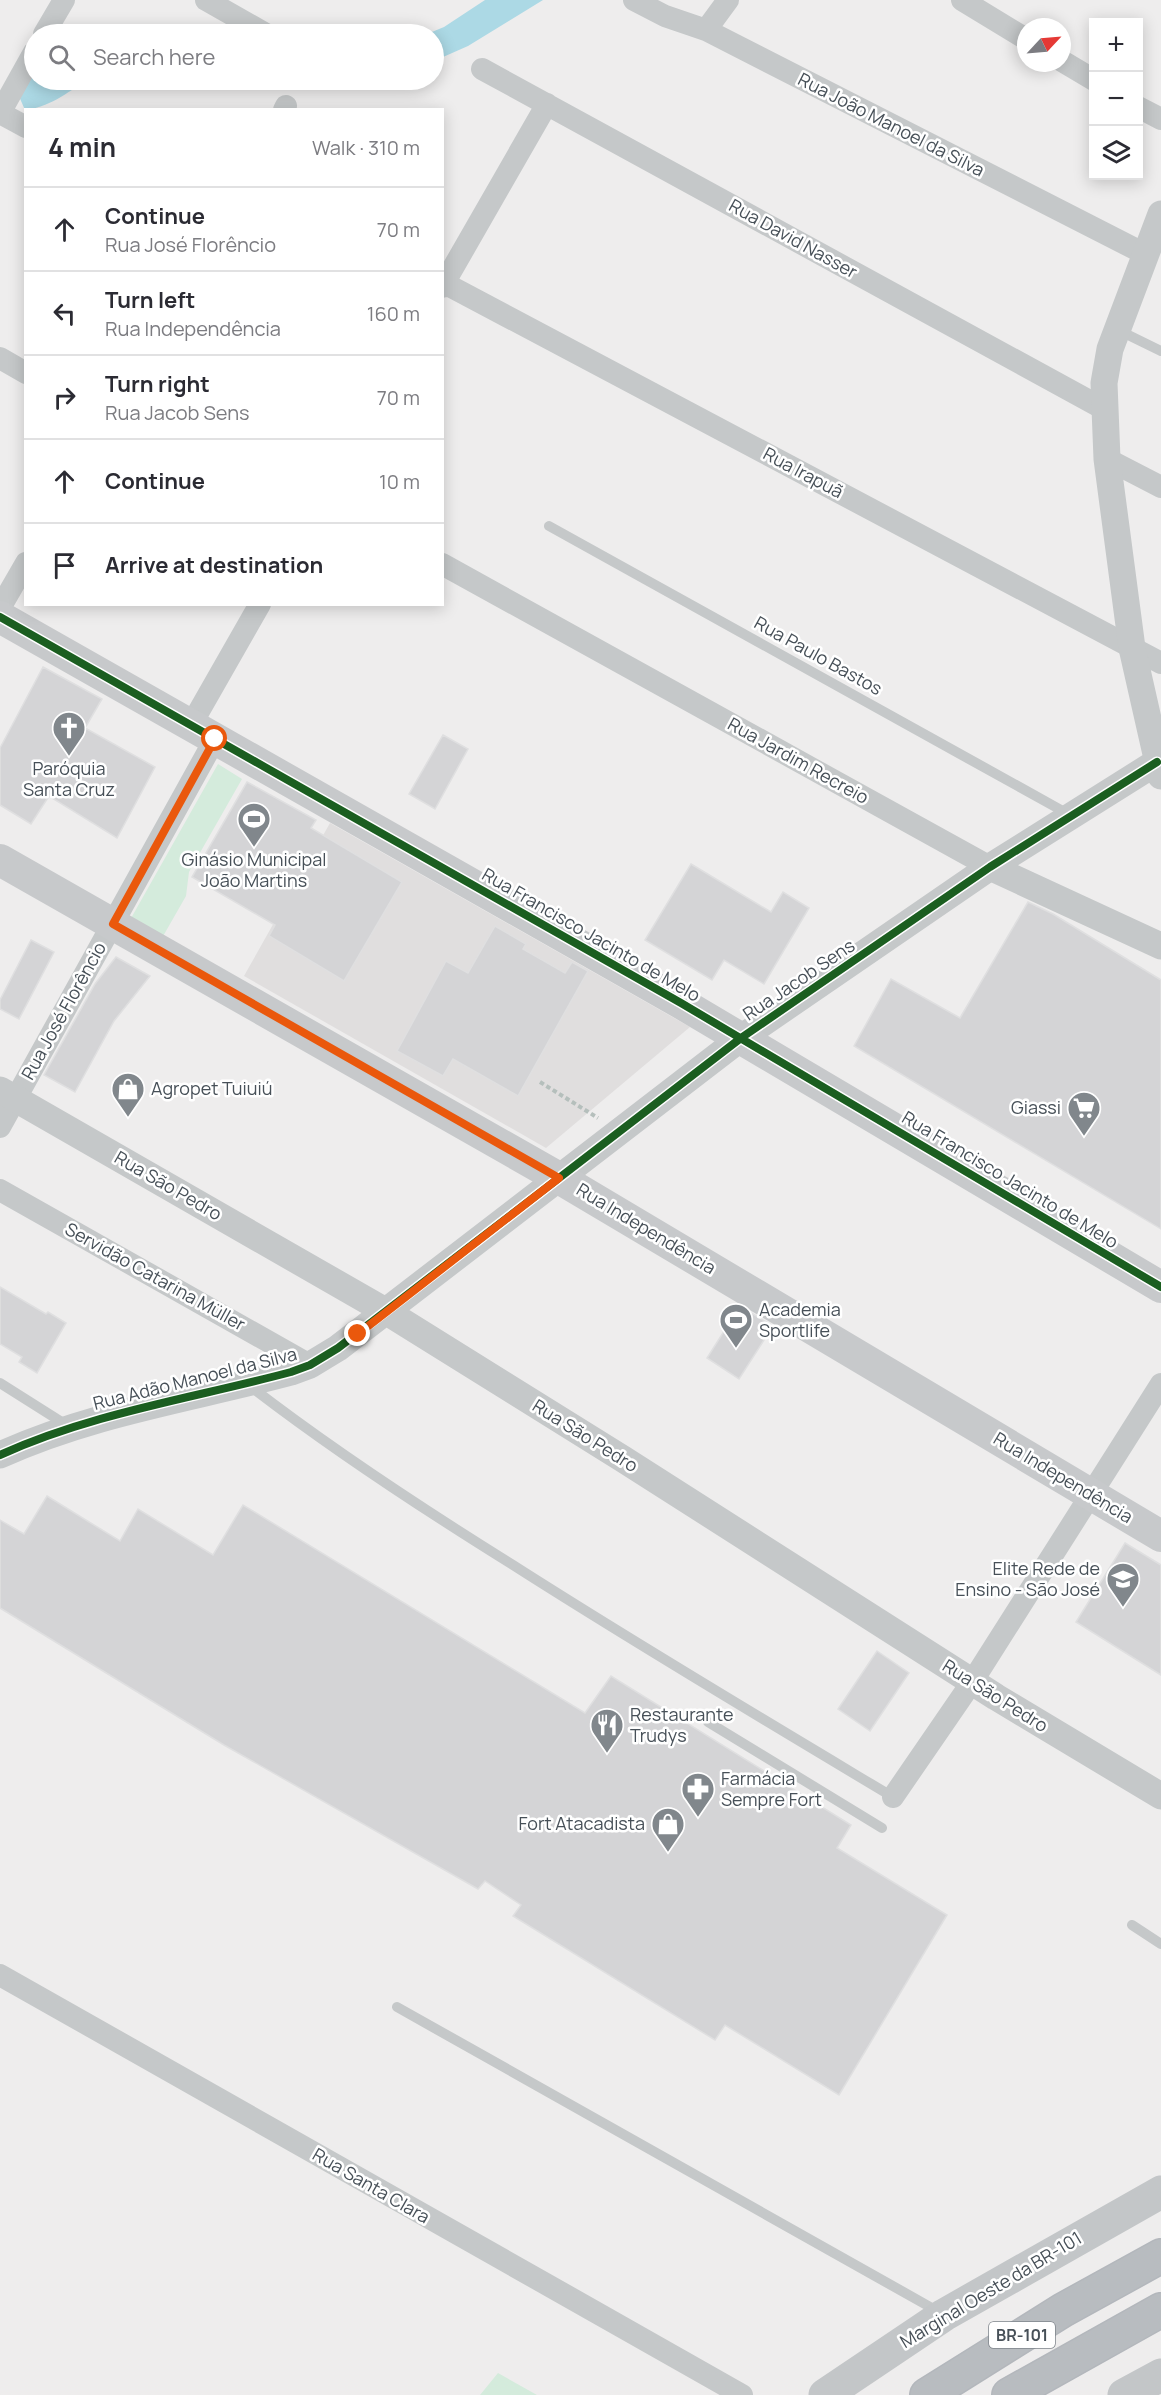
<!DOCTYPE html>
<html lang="en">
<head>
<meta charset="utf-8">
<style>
  body { margin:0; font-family:Manrope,sans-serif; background:#f7f7f7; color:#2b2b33 }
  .controls { position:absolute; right:18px; top:18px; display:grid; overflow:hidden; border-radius:0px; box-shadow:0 3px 15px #0003 }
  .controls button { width:54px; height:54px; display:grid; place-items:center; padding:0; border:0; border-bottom:2px solid #e1e1e2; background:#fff; color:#2b2b33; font:30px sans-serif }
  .compass { position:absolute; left:1017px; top:18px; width:54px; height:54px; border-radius:50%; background:#fff; box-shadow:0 3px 15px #0003; rotate:64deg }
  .stop { position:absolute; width:18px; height:18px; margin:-14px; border:4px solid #ea580c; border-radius:50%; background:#fff }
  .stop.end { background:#ea580c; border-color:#fff; box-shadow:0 2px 6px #0008 }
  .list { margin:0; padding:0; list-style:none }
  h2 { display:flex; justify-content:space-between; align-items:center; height:78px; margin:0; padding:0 24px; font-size:26px }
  h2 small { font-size:20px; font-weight:400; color:#7c7c81 }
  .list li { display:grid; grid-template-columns:39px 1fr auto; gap:18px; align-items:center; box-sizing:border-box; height:84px; padding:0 24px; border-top:2px solid #e1e1e2 }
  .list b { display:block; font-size:22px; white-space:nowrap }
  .list p { margin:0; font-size:20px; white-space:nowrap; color:#7c7c81 }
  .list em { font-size:20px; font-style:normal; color:#7c7c81 }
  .icon { flex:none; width:33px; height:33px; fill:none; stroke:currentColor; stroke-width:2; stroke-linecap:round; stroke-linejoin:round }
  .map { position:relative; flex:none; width:1161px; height:2395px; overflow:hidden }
  .search { position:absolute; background:#fff; box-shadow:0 3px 15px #0003; left:24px; top:24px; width:420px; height:66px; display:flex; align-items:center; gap:15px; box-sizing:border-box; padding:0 21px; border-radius:33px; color:#7c7c81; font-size:22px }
  .panel { position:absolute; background:#fff; box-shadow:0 3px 15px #0003; left:24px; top:108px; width:420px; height:498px; border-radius:0px }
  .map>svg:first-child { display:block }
  .education { fill:#e0dede }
  .green { fill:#d4ebdc }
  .water { fill:#acd9e5 }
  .building { fill:#d4d4d6; stroke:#dfdfe0; stroke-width:1.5 }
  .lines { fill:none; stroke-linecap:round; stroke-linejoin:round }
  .motorway-casing { stroke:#b3b7bc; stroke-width:36 }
  .path { stroke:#b5bfbc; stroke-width:4; stroke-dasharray:4.5 3; stroke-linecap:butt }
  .service { stroke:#c5c8c9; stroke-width:10 }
  .minor { stroke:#c5c8c9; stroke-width:22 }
  .tertiary { stroke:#c5c8c9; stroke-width:27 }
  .secondary { stroke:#c7c9cb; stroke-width:32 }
  .primary { stroke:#c3c6c8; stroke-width:33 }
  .motorway { stroke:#b8bcc0; stroke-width:33 }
  .cycleway-casing { stroke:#fff; stroke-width:11 }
  .cycleway { stroke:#1b5e20; stroke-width:8 }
  .route { stroke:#ea580c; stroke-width:8 }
  .labels { text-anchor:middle; stroke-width:5; stroke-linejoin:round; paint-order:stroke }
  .shield { fill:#fff; stroke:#7e848a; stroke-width:1.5 }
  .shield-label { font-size:16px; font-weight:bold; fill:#475058 }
  .street-label { font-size:18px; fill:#475058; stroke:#fff }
  .poi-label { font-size:18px; fill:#475058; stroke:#fff; text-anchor:start }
</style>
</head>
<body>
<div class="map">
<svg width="1161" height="2395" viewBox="0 0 1161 2395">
  <rect width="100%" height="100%" fill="#eeeded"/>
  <!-- education -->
  <path class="education" d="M 330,823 L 690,1027 L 546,1148 L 244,976 Z"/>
  <!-- green -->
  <path class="green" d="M 218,764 L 242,779 L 189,872 L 186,896 L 162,938 L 130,920 Z
    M 498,2373 L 537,2395 L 480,2395 Z"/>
  <!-- water -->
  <path class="water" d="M 485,0 L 543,0 L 468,46 L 434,61 L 434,34 L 427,34 L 444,27 Z
    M 34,73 L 34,80 L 86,80 C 68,93 47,108 25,110 L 18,94 Z"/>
  <!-- building -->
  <path class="building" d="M 43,667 L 102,699 L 85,728 L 155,767 L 117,838 L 49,796 L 31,824 L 0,805 L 0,748 Z
    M 443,735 L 468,749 L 435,809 L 409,794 Z
    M 247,782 L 316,820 L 311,828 L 402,882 L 344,981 L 269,936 L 275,925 L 192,877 Z
    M 691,864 L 771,912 L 783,892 L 809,908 L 764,984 L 724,960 L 712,980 L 645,940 Z
    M 1028,902 L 1053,914 L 1161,980 L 1161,1229 L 854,1046 L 891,979 L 960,1018 Z
    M 495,926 L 526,944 L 523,949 L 565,973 L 572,962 L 588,971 L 518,1096 L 453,1059 L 443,1076 L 397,1051 L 446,961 L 468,973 Z
    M 31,940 L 54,952 L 19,1019 L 0,1009 L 0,1000 Z
    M 116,957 L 150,976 L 114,1021 L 75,1092 L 44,1075 L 95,984 Z
    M 0,1287 L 46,1314 L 48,1312 L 66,1323 L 37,1373 L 19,1362 L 22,1357 L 0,1344 Z
    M 740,1306 L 773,1326 L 739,1379 L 707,1358 Z
    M 47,1496 L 120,1541 L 138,1509 L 213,1555 L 243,1505 L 585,1713 L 611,1676 L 851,1825 L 837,1848 L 947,1915 L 839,2095 L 725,2025 L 715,2040 L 513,1916 L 521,1905 L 485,1881 L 478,1889 L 224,1745 L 0,1608 L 0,1520 L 24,1534 Z
    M 1125,1543 L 1161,1565 L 1161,1675 L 1076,1622 Z
    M 877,1651 L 909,1673 L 870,1731 L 838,1709 Z"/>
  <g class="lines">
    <!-- motorway casing -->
    <g class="motorway-casing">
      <path id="motorway" d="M 927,2395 L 1063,2310 L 1161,2256
        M 1009,2395 L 1161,2310"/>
    </g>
    <!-- path -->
    <path class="path" d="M 540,1082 L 598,1118"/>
    <!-- service -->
    <path class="service" d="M 1118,330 L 1161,351
      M 549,526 L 1070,815
      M 0,1383 L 68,1426
      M 250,1386 C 334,1451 423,1509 513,1565 C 638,1645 766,1721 893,1797
      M 708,1722 L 882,1828
      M 1132,1925 L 1161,1944
      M 397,2007 L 939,2312"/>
    <!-- minor -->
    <path class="minor" d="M 206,0 L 266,34
      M 634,0 L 665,16 L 706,30 L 1147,255
      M 962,0 L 1026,39
      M 706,30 L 728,0
      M 44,34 L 64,0
      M 1062,61 L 1094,80
      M 482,69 L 1104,409
      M 1138,107 L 1161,119
      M 284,110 L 286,106
      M 0,113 L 34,52
      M 0,113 L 26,127
      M 444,283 L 1161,663
      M 442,287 L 547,104
      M 0,358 L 26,373
      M 1107,459 L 1161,487
      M 442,564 L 990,867
      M 0,608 L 26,563
      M 191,725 L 260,604
      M 0,1127 L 215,739
      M 0,1190 L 310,1365
      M 893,1797 L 972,1682 L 1161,1384
      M 0,1975 L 742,2395"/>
    <!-- tertiary -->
    <path class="tertiary" d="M 1161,214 L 1110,349 L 1104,383 L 1107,459 L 1132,648 L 1161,776
      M 990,867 L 1161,946
      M 0,1090 L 387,1312 L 623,1459 L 996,1697 L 1161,1796
      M 0,1455 C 92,1413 194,1398 291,1372 L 310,1365 L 338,1348 L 741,1038 L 990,867 L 1157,762"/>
    <!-- secondary -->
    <path class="secondary" d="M 0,617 L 681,1003 L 1161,1287
      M 0,860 L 559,1178 L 1161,1536"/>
    <!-- primary -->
    <path class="primary" d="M 825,2395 L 944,2315 L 1161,2192
      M 1124,2395 L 1161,2375"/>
    <!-- motorway -->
    <use href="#motorway" class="motorway"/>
    <!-- cycleway casing -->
    <g class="cycleway-casing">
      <path id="cycleway" d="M 0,617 L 681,1003 L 1161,1287
        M 0,1455 C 92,1413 194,1398 291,1372 L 310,1365 L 338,1348 L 741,1038 L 990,867 L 1157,762"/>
    </g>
    <!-- cycleway -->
    <use href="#cycleway" class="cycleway"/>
  </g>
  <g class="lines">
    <!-- route -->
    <path class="route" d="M 215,739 L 113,924 L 559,1178 L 358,1334"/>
  </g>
  <!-- icons -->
  <defs>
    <g id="church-pin" transform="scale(1.725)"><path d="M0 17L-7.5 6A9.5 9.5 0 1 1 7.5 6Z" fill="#81878c" stroke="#fff"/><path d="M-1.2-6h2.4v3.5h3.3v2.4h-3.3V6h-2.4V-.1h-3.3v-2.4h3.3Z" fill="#fff"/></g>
    <g id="stadium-pin" transform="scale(1.725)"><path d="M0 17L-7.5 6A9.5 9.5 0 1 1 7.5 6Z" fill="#81878c" stroke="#fff"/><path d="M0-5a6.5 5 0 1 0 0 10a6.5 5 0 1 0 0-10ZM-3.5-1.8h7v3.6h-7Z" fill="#fff"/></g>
    <g id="shop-pin" transform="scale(1.725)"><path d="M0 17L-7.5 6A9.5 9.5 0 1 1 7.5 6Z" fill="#81878c" stroke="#fff"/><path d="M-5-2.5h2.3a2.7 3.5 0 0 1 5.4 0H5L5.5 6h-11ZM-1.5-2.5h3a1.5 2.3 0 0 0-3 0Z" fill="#fff"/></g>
    <g id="supermarket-pin" transform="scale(1.725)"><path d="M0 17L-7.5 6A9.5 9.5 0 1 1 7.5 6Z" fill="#81878c" stroke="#fff"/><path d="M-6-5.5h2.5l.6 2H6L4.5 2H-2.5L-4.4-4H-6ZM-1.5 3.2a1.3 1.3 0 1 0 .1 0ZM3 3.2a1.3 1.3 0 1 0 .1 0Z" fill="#fff"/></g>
    <g id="school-pin" transform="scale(1.725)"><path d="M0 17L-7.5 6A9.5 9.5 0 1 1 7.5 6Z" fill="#81878c" stroke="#fff"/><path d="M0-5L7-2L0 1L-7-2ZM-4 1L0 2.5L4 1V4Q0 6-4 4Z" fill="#fff"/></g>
    <g id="restaurant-pin" transform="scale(1.725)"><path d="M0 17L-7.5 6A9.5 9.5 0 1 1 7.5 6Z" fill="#81878c" stroke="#fff"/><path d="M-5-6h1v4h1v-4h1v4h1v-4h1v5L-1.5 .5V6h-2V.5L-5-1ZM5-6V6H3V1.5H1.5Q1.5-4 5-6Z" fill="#fff"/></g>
    <g id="pharmacy-pin" transform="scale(1.725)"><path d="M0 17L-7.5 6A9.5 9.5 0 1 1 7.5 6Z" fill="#81878c" stroke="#fff"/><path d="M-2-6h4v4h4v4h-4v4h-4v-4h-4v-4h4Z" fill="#fff"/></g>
  </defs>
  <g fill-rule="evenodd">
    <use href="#church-pin" x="69" y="728"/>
    <use href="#stadium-pin" x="254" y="819"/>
    <use href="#shop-pin" x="128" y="1089"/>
    <use href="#supermarket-pin" x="1084" y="1108"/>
    <use href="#stadium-pin" x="736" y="1320"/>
    <use href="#school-pin" x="1123" y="1579"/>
    <use href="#restaurant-pin" x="607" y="1725"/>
    <use href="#pharmacy-pin" x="698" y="1789"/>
    <use href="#shop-pin" x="668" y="1824"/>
  </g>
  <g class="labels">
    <!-- shield labels -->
    <rect class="shield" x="989" y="2322" width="66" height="26" rx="4.5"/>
    <g class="shield-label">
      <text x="1022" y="2341">BR-101</text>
    </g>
    <!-- street labels -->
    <g class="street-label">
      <text transform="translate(891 125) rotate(27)" y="6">Rua João Manoel da Silva</text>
      <text transform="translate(793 239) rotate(29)" y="6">Rua David Nasser</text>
      <text transform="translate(803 473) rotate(28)" y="6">Rua Irapuã</text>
      <text transform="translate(818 656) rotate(29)" y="6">Rua Paulo Bastos</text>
      <text transform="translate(798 761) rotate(29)" y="6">Rua Jardim Recreio</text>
      <text transform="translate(591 935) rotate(30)" y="6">Rua Francisco Jacinto de Melo</text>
      <text transform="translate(799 980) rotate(-34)" y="6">Rua Jacob Sens</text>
      <text transform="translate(64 1011) rotate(-61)" y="6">Rua José Florêncio</text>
      <text transform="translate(1010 1180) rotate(31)" y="6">Rua Francisco Jacinto de Melo</text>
      <text transform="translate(168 1186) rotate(30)" y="6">Rua São Pedro</text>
      <text transform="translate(646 1229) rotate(31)" y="6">Rua Independência</text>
      <text transform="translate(155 1277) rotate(29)" y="6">Servidão Catarina Müller</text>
      <text transform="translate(195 1379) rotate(-14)" y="6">Rua Adão Manoel da Silva</text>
      <text transform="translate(585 1436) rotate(32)" y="6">Rua São Pedro</text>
      <text transform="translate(1063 1478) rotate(31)" y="6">Rua Independência</text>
      <text transform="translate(995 1696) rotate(32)" y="6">Rua São Pedro</text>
      <text transform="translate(371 2186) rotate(30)" y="6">Rua Santa Clara</text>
      <text transform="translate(991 2290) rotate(-31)" y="6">Marginal Oeste da BR-101</text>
    </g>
    <!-- poi labels -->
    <g class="poi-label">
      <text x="69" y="775" text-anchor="middle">Paróquia<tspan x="69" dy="21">Santa Cruz</tspan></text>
      <text x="254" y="866" text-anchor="middle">Ginásio Municipal<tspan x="254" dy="21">João Martins</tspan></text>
      <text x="151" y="1095">Agropet Tuiuiú</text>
      <text x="1061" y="1114" text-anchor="end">Giassi</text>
      <text x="759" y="1316">Academia<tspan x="759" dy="21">Sportlife</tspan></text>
      <text x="1100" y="1575" text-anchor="end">Elite Rede de<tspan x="1100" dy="21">Ensino - São José</tspan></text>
      <text x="630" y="1721">Restaurante<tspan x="630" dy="21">Trudys</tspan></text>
      <text x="721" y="1785">Farmácia<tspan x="721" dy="21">Sempre Fort</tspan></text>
      <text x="645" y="1830" text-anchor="end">Fort Atacadista</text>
    </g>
  </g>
</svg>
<div class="controls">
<button>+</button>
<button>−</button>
<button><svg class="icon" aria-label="layers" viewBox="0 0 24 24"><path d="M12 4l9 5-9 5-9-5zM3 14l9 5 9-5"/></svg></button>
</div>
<svg class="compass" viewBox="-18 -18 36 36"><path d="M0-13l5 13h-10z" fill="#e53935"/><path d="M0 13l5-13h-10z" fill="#7c7c81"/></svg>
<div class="stop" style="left:215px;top:739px"></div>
<div class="stop end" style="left:358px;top:1334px"></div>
<div class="search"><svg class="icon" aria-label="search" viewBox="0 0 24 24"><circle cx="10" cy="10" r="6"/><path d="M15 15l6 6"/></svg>Search here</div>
<section class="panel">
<h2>4 min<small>Walk · 310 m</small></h2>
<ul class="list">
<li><svg class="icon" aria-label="ahead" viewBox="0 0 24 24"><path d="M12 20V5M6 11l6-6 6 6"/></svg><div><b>Continue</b><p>Rua José Florêncio</p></div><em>70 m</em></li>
<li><svg class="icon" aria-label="left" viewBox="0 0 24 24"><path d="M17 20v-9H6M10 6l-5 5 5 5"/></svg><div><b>Turn left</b><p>Rua Independência</p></div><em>160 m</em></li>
<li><svg class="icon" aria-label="right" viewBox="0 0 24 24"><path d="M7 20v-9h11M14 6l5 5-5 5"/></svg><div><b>Turn right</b><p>Rua Jacob Sens</p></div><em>70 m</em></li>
<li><svg class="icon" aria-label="ahead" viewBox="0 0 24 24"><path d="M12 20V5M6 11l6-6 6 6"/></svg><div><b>Continue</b></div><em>10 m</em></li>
<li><svg class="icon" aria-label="arrive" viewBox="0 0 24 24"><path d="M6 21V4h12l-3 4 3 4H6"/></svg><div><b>Arrive at destination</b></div></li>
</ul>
</section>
</div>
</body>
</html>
